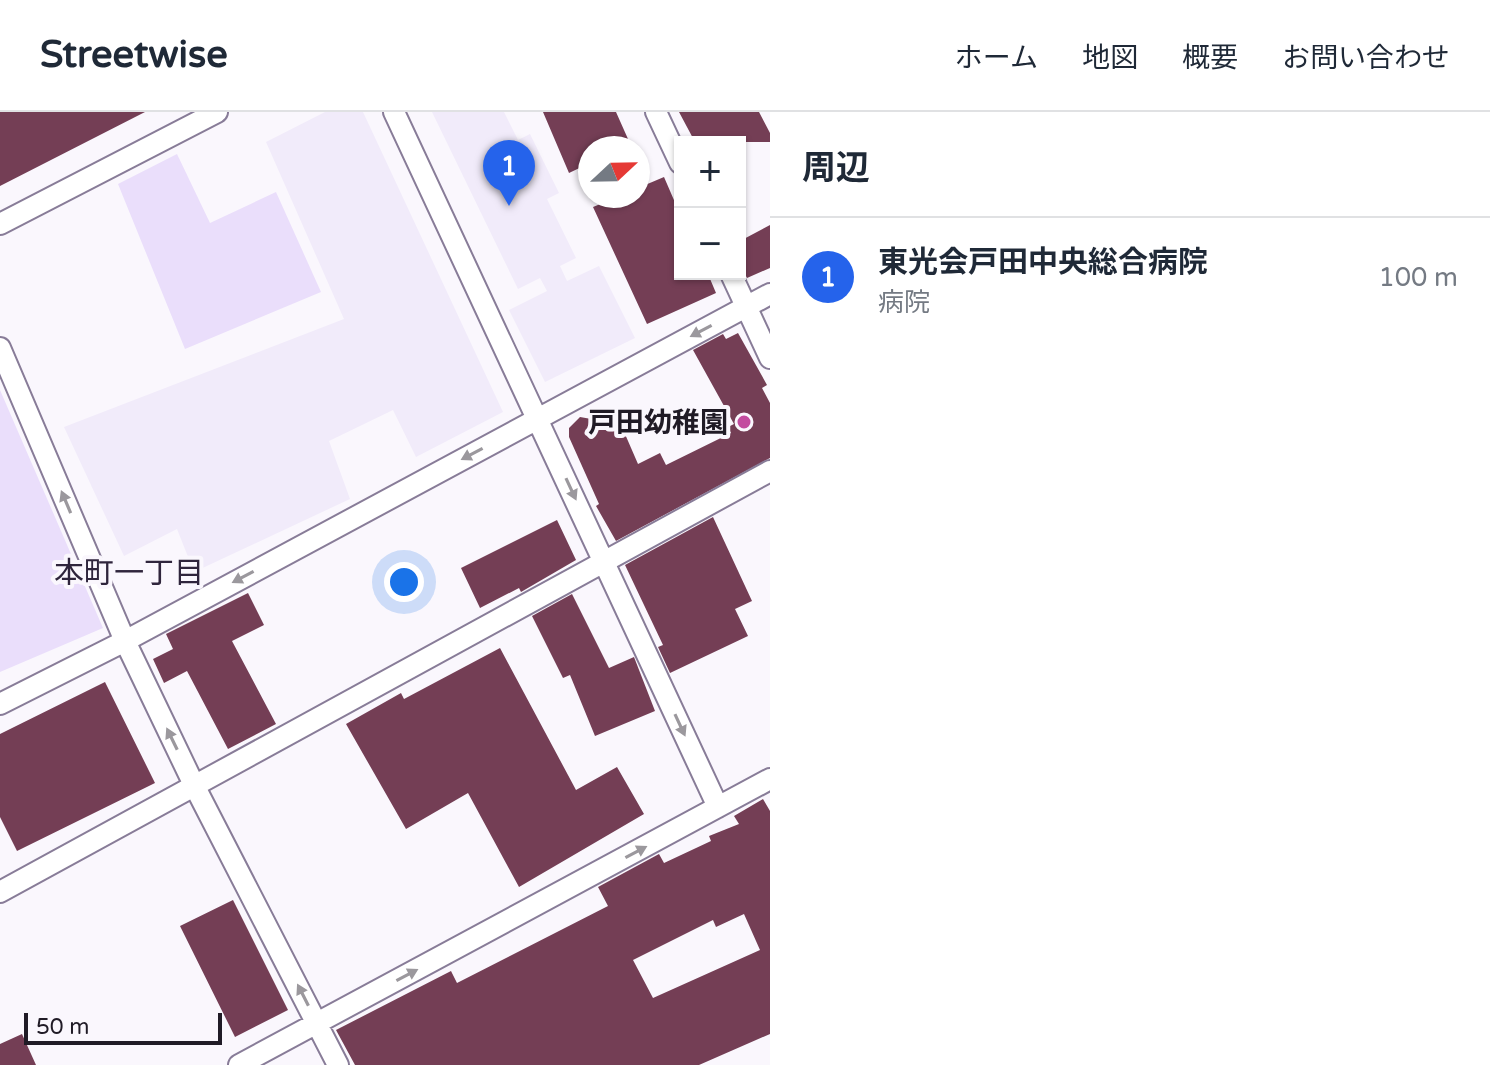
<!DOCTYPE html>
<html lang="ja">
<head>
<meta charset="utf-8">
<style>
  body { margin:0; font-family:"Varela Round","Noto Sans JP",sans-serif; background:#f2f2f3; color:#1f2937 }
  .controls { position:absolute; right:24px; top:24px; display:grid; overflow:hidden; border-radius:0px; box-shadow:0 2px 6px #0004 }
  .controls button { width:72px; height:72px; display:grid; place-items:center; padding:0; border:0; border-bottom:2px solid #e0e1e3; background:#fff; color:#1f2937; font:40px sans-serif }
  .compass { position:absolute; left:578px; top:24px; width:72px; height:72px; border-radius:50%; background:#fff; box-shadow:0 2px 6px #0004; rotate:68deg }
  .scale { position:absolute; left:24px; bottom:20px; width:198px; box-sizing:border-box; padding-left:8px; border:4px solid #201b26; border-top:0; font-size:22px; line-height:28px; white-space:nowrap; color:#201b26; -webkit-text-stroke:6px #faf7fd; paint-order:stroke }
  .you { position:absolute; left:404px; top:470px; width:28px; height:28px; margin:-20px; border:6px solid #fff; border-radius:50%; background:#1a73e8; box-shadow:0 0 0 12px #1a73e833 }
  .badge { display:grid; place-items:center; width:52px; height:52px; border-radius:50%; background:#2563eb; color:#fff; font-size:26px; font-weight:700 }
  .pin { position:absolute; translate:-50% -66px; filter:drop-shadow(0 2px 4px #0008) }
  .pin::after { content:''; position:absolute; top:42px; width:28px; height:24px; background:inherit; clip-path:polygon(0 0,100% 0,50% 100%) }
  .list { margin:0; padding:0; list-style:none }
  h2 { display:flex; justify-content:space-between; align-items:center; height:104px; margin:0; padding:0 32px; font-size:34px }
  h2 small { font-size:26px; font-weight:400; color:#747a83 }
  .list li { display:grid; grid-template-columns:52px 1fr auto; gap:24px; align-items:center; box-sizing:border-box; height:120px; padding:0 32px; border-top:2px solid #e0e1e3 }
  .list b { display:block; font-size:30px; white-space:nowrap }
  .list p { margin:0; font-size:26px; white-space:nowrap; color:#747a83 }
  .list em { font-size:26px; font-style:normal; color:#747a83 }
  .map { position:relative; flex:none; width:770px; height:953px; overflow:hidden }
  header { display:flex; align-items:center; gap:48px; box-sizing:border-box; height:112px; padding:0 40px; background:#fff; border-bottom:2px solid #e0e1e3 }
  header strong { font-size:38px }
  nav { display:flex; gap:44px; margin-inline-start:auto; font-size:28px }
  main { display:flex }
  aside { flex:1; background:#fff }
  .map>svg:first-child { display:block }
  .built { fill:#f1ebfa }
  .green { fill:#eadefb }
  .building { fill:#743e55; fill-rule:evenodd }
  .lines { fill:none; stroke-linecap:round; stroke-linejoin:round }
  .street-casing { stroke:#887c98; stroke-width:24 }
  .street { stroke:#fff; stroke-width:20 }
  .oneway { fill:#9b989d }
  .poi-dot { fill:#c34b9f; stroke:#faf7fd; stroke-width:3 }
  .labels { text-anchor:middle; stroke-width:8; stroke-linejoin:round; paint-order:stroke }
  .poi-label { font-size:28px; font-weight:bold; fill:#201b26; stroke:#faf7fd; text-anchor:end }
  .neighbourhood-label { font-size:30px; fill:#2f253c; stroke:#faf7fd }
</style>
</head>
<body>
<header>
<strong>Streetwise</strong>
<nav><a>ホーム</a><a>地図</a><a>概要</a><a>お問い合わせ</a></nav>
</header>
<main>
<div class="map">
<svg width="770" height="953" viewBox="0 0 770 953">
  <rect width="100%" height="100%" fill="#faf7fd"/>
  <!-- built -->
  <path class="built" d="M 325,0 L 363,0 L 503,300 L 416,345 L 393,298 L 329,329 L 350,387 L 194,460 L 177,417 L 124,444 L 64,315 L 344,207 L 266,30 Z
    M 432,0 L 504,0 L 518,28 L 530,22 L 559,81 L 547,87 L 576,146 L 560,154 L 567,169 L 599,154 L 635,226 L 545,270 L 509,198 L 547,179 L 540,166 L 518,177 Z"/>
  <!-- green -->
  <path class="green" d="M 177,42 L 210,111 L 276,80 L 321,180 L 185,237 L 118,72 Z
    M 0,278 L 103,516 L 0,560 Z"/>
  <!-- building -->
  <path class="building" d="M 0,0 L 145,0 L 0,74 Z
    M 543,0 L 616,0 L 632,36 L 590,36 L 590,51 L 569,61 Z
    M 679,0 L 759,0 L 770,21 L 770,30 L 695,30 Z
    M 664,65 L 680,102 L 680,162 L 708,162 L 716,181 L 647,212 L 593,95 L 620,84 L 638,84 L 638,76 Z
    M 770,113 L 770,156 L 747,166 L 740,153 L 740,129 Z
    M 738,221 L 767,273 L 762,276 L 770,291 L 770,346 L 616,429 L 596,394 L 599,392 L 569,325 L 569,316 L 580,305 L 597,308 L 615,299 L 638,352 L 660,341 L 666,353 L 731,321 L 728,315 L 734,312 L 693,238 L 723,222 L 726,227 Z
    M 713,405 L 752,489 L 735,497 L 748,524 L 670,561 L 658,535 L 663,533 L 625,453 Z
    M 557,408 L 576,448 L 521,480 L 519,476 L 480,496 L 461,456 Z
    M 248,481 L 264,513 L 232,529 L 276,612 L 228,637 L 187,559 L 164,571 L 153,547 L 173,537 L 166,522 Z
    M 572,482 L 609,556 L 634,545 L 655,599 L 595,624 L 570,563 L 563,566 L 532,504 Z
    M 500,536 L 576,678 L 617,655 L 644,702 L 519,775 L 468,681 L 406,717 L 346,612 L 401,581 L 404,587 Z
    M 105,570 L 155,671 L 17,739 L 0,705 L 0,622 Z
    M 763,687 L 770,699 L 770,922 L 699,953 L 355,953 L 336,918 L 451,859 L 457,871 L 608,794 L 598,775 L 659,742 L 664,751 L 711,729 L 709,724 L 739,712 L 734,704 ZM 744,802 L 760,838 L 653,886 L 633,848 L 713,808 L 716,815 Z
    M 233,788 L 288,898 L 235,925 L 180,814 Z
    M 22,922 L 36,953 L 0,953 L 0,932 Z"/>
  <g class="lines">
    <!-- street casing -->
    <g class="street-casing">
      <path id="street" d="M 394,0 L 718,695
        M 656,0 L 680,51
        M 0,112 L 217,0
        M 731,162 L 770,246
        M 0,236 L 125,529 L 195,675 L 338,953
        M 0,592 L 125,529 L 770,182
        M 0,780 L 770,359
        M 239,953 L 770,667"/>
    </g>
    <!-- street -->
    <use href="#street" class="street"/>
  </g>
  <!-- one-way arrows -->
  <defs><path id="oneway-solid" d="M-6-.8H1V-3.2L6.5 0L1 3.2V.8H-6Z" transform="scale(2)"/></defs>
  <g class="oneway">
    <use href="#oneway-solid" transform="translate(701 219) rotate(152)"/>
    <use href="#oneway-solid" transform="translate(472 342) rotate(152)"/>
    <use href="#oneway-solid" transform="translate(571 377) rotate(65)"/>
    <use href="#oneway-solid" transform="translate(66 390) rotate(-113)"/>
    <use href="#oneway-solid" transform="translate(243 465) rotate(152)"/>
    <use href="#oneway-solid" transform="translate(680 613) rotate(65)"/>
    <use href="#oneway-solid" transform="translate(172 627) rotate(-116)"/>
    <use href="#oneway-solid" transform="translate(636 740) rotate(-28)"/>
    <use href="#oneway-solid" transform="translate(407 863) rotate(-28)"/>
    <use href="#oneway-solid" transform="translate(303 883) rotate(-117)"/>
  </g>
  <!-- markers -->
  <circle class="poi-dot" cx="744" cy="310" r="8"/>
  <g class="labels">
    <!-- poi labels -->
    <g class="poi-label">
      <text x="728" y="320">戸田幼稚園</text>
    </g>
    <!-- neighbourhood labels -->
    <g class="neighbourhood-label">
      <text x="129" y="471">本町一丁目</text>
    </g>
  </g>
</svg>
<div class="controls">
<button>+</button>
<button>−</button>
</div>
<svg class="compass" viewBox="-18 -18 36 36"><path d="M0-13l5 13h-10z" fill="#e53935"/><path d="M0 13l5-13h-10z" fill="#747a83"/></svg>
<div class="scale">50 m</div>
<div class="you"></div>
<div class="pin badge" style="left:509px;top:94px">1</div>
</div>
<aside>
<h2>周辺<small></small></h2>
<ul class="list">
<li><span class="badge">1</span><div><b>東光会戸田中央総合病院</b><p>病院</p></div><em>100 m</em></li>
</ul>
</aside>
</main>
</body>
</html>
